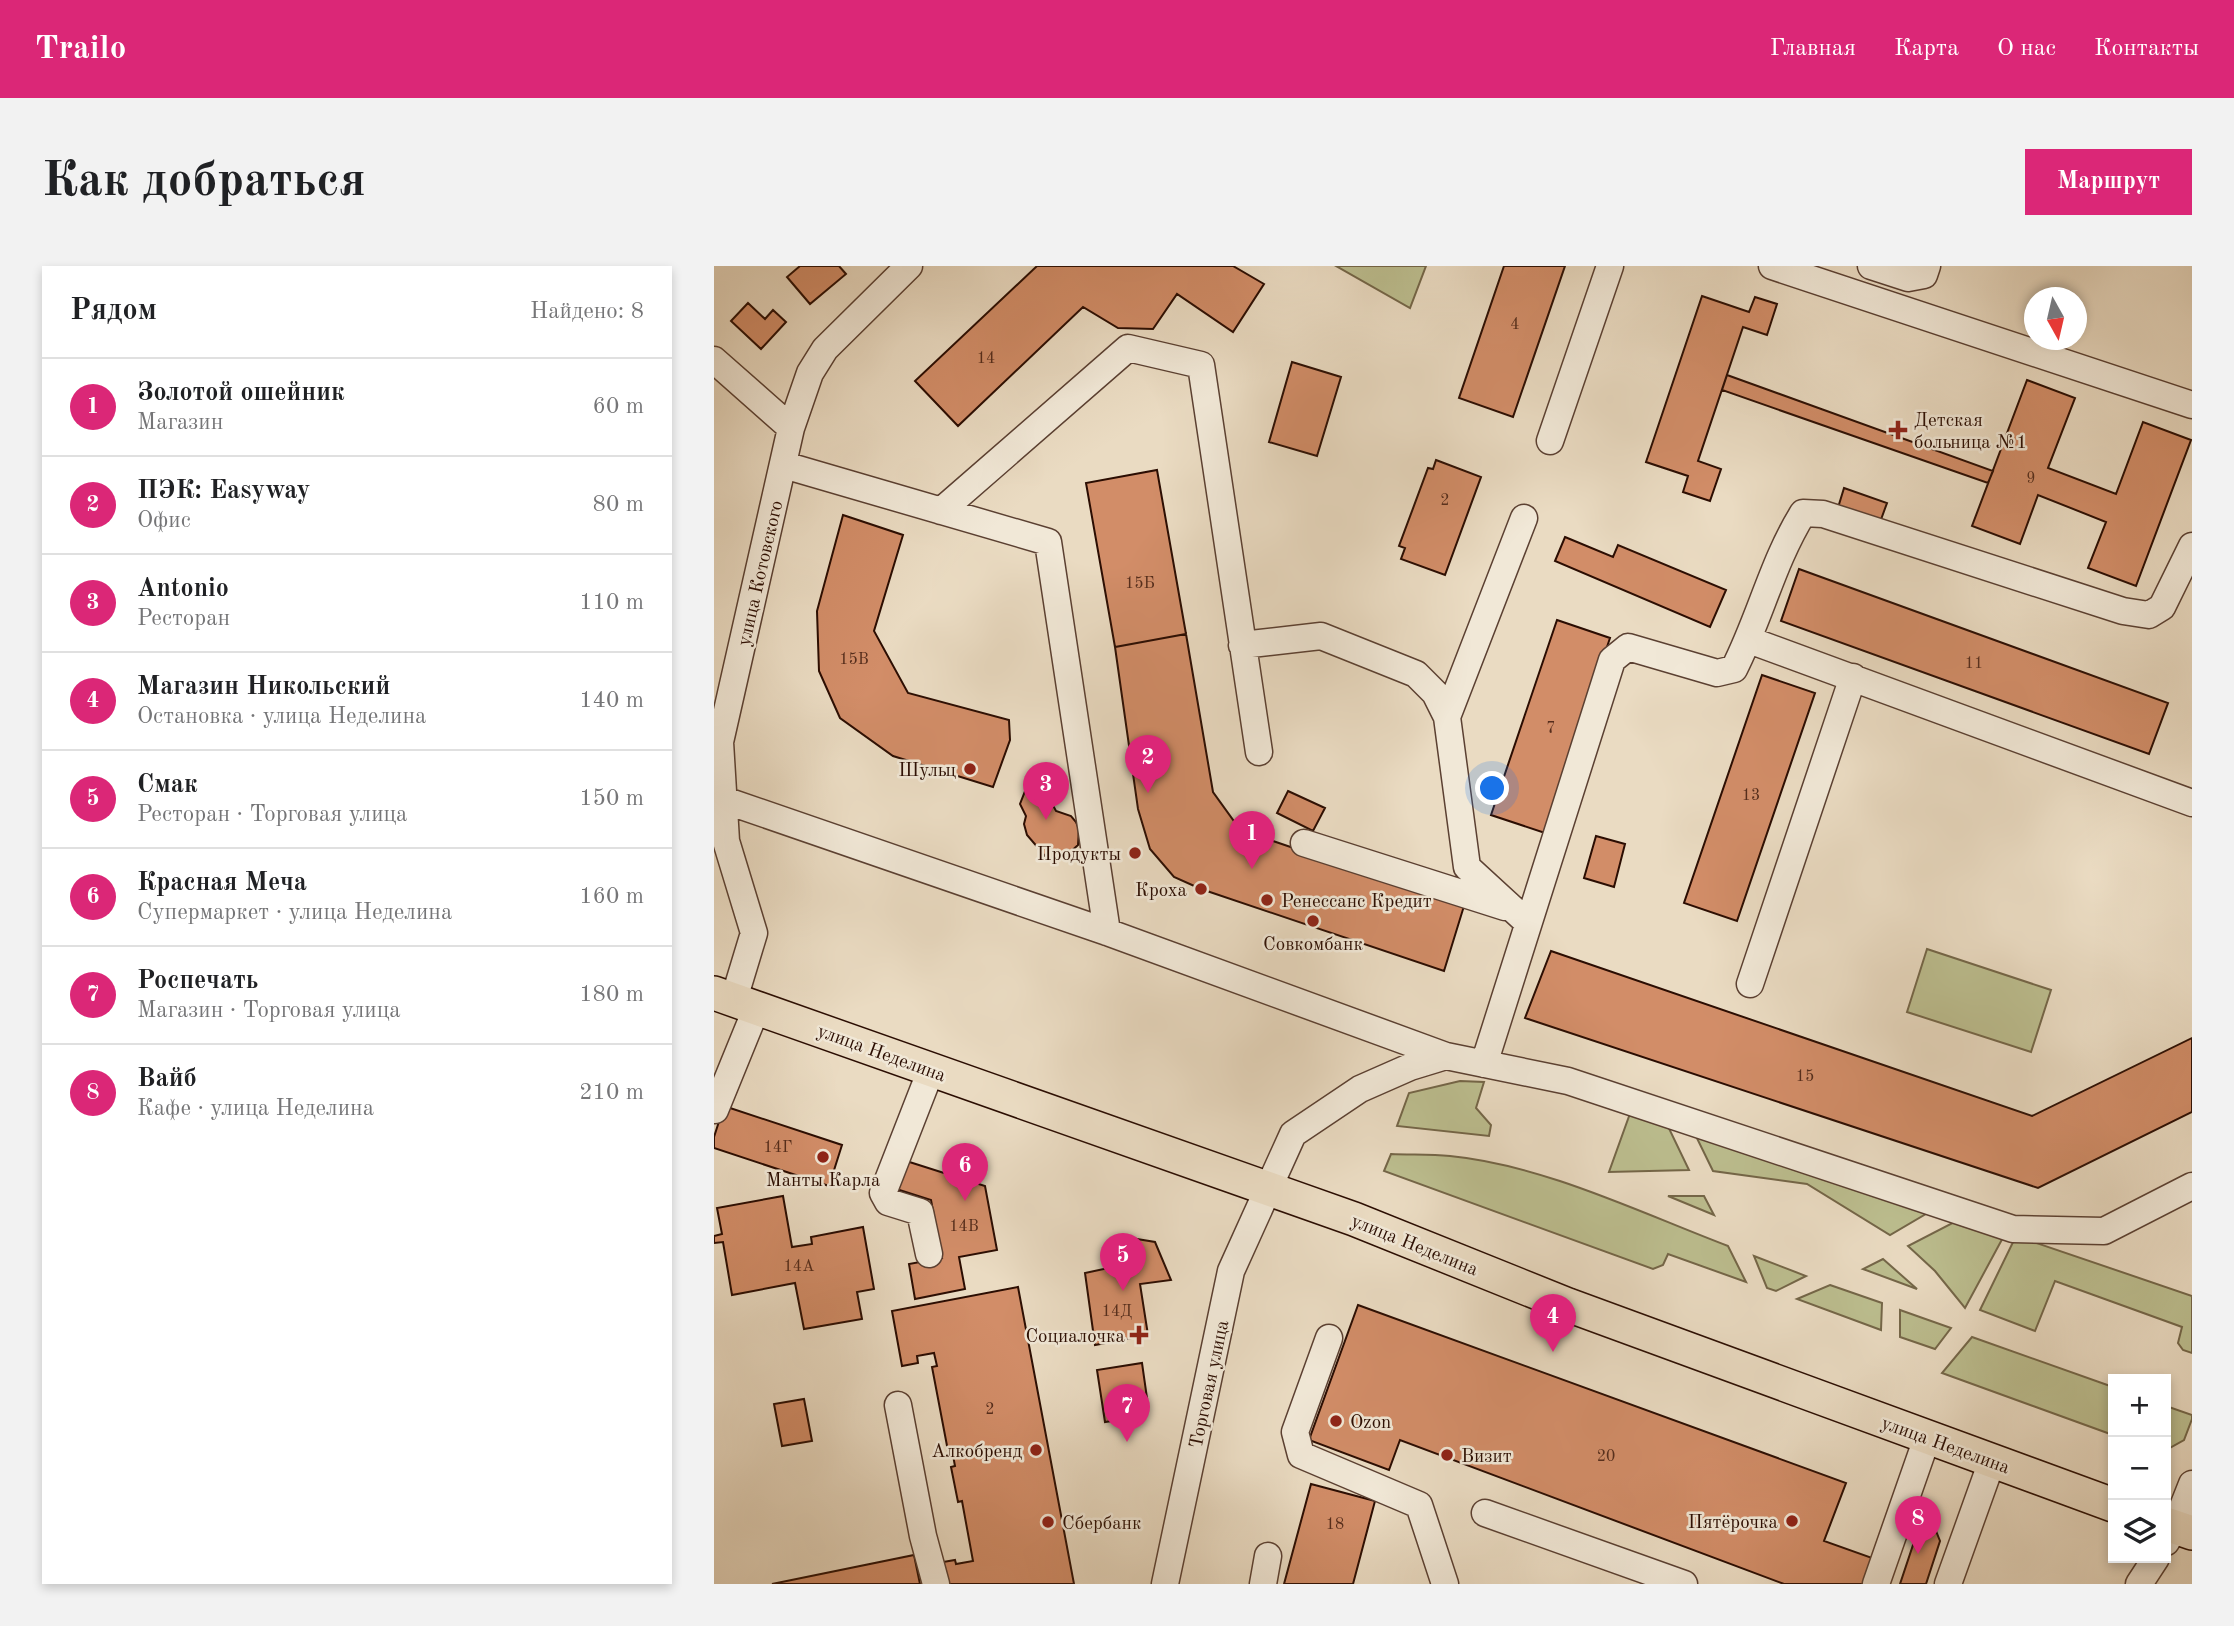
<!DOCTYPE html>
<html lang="ru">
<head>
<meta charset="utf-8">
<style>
  body { margin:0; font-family:"Old Standard TT",serif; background:#f2f2f2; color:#202124 }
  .controls { position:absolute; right:21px; bottom:21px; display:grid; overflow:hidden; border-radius:0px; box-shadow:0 4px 10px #0003 }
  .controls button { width:63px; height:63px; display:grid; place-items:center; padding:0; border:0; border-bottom:2px solid #e0e0e0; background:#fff; color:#202124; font:35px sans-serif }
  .compass { position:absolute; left:1310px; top:21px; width:63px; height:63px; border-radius:50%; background:#fff; box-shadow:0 4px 10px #0003; rotate:172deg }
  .you { position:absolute; left:779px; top:523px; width:24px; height:24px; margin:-18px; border:5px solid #fff; border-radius:50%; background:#1a73e8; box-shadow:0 0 0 10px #1a73e833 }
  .badge { display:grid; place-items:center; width:46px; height:46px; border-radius:50%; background:#db2777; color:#fff; font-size:23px; font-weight:700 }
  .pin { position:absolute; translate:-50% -58px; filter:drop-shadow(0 2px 4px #0008) }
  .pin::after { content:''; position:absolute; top:37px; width:24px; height:21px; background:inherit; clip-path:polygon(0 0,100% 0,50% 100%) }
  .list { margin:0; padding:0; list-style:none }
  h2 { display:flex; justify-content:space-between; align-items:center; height:91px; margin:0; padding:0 28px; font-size:30px }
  h2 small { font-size:23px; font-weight:400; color:#757577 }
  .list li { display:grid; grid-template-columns:46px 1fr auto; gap:21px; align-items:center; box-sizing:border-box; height:98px; padding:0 28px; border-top:2px solid #e0e0e0 }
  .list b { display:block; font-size:26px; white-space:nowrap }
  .list p { margin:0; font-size:23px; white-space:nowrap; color:#757577 }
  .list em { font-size:23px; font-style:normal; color:#757577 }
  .icon { flex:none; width:38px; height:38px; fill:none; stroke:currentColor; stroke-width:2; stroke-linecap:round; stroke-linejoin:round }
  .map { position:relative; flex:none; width:1478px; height:1318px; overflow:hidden; border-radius:0px }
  header { display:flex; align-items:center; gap:42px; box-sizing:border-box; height:98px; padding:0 35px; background:#db2777; color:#fff }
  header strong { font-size:33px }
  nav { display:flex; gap:38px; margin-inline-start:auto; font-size:24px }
  .intro { display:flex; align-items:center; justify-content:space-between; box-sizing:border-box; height:168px; padding:0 42px }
  h1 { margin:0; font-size:49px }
  .button { padding:18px 32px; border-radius:0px; background:#db2777; color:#fff; font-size:24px; font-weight:700 }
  main { display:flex; gap:42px; padding:0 42px }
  aside { flex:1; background:#fff; border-radius:0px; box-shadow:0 4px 10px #0003 }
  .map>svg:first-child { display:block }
  .green { fill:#bcbe8f; stroke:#746648; stroke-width:2 }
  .building { fill:#d28d68; stroke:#2b0d02; stroke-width:2 }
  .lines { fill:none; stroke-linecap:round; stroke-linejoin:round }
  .minor-casing { stroke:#5b4032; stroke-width:29 }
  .major-casing { stroke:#2b0d02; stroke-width:36 }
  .minor { stroke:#f1e8d7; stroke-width:26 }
  .major { stroke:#eadbc2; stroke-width:33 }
  .poi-dot { fill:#8f2418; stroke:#f1e8d7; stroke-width:2.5 }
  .labels { text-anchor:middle; stroke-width:5; stroke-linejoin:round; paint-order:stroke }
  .number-label { font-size:16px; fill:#552d1c }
  .poi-label { font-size:19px; fill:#2b0d02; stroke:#f1e8d7; text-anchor:end }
  .street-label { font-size:19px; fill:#2b0d02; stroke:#f1e8d7 }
</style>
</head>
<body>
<header>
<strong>Trailo</strong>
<nav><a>Главная</a><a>Карта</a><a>О нас</a><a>Контакты</a></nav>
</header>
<div class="intro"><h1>Как добраться</h1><a class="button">Маршрут</a></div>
<main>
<aside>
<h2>Рядом<small>Найдено: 8</small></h2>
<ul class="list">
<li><span class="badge">1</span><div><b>Золотой ошейник</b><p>Магазин</p></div><em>60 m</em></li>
<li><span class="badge">2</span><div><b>ПЭК: Easyway</b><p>Офис</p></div><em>80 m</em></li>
<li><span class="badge">3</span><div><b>Antonio</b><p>Ресторан</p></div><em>110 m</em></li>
<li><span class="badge">4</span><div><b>Магазин Никольский</b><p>Остановка · улица Неделина</p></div><em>140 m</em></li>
<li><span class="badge">5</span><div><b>Смак</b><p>Ресторан · Торговая улица</p></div><em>150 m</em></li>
<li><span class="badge">6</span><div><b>Красная Меча</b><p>Супермаркет · улица Неделина</p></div><em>160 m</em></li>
<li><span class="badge">7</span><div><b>Роспечать</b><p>Магазин · Торговая улица</p></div><em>180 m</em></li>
<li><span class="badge">8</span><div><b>Вайб</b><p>Кафе · улица Неделина</p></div><em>210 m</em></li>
</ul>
</aside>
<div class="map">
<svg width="1478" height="1318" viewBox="0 0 1478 1318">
  <rect width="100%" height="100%" fill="#eadbc2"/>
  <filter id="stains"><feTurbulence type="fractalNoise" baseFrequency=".00286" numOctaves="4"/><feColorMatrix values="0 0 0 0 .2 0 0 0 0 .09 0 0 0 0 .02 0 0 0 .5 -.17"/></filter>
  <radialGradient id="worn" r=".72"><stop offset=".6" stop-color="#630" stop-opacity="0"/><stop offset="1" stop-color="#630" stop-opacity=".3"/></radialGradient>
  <!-- green -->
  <path class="green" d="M 622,0 L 712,0 L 696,42 Z
    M 1213,683 L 1337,724 L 1317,786 L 1193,746 Z
    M 746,815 L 770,816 L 762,842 L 777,859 L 775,870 L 683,860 L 695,827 Z
    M 918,842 L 950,852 L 975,904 L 895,906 Z
    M 977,860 L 1222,942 L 1176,969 L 1093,918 L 999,905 Z
    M 677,888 C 696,889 716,888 736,890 C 829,899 927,947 1014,980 L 1032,1016 L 954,988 L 949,999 L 939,1003 L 670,905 Z
    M 954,930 L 990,930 L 1000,949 Z
    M 1250,951 L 1292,966 L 1251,1042 L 1221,1005 L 1194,980 Z
    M 1302,970 L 1478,1030 L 1478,1087 L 1469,1084 L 1464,1077 L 1468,1061 L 1341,1015 L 1321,1065 L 1266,1044 Z
    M 1040,990 L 1092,1010 L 1062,1025 L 1053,1022 Z
    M 1169,993 L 1203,1023 L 1149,1003 Z
    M 1116,1019 L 1168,1037 L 1167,1064 L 1083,1033 Z
    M 1186,1044 L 1237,1062 L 1221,1083 L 1186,1071 Z
    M 1258,1071 L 1399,1121 L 1399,1169 L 1228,1107 Z
    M 1452,1140 L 1478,1149 L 1478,1153 L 1470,1174 L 1452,1184 Z"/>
  <!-- building -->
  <path class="building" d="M 86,0 L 125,0 L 132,8 L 96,38 L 73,11 Z
    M 519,0 L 550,18 L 519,66 L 463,28 L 439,63 L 404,62 L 369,41 L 244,160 L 201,115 L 323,0 Z
    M 790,0 L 851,0 L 799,151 L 745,132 Z
    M 988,30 L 1035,46 L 1041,31 L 1063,38 L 1053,69 L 1029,61 L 984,195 L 1007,203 L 996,235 L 969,226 L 974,210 L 932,196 Z
    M 34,37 L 51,53 L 59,44 L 72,56 L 47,83 L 17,55 Z
    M 578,96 L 627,111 L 603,190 L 555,176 Z
    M 1013,109 L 1279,205 L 1274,217 L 1008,124 Z
    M 1313,114 L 1361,132 L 1334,202 L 1402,228 L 1429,156 L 1477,174 L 1422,320 L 1374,302 L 1392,256 L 1324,229 L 1306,278 L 1258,260 Z
    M 722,194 L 767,211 L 731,309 L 687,293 L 691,282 L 685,280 L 714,202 L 719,203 Z
    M 443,204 L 472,368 L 401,381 L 372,217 Z
    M 1130,222 L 1173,237 L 1165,259 L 1123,245 Z
    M 129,249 L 189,269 L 160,365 L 194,427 L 295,454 L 296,474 L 279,521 L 179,490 L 126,452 L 105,405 L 103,345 Z
    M 851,271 L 899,291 L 904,279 L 1012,324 L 996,361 L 841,295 Z
    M 1085,303 L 1454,437 L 1435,488 L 1067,355 Z
    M 843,354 L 896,372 L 831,567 L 777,549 Z
    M 472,368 L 499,526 L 530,569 L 559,575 L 750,640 L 730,705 L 487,623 L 460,611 L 436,583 L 424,543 L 401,381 Z
    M 1048,409 L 1101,427 L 1023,655 L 970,637 Z
    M 315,515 L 328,519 L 342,545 L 357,550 L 362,556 L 365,563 L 364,579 L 353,589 L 339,593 L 331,590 L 313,569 L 310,558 L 312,550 L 306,538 Z
    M 574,525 L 611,542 L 599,565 L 563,547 Z
    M 882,570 L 911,578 L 900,621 L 870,612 Z
    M 837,685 L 1318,850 L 1478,772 L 1478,846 L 1324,922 L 811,752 Z
    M 10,840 L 128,879 L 115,920 L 0,882 L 0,871 Z
    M 186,893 L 271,920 L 283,984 L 245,991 L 251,1023 L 201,1033 L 195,998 L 228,992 L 217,934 L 176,921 Z
    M 69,930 L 78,981 L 98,978 L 97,971 L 149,961 L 160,1023 L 143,1026 L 148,1053 L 90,1063 L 81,1017 L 18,1029 L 9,976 L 0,977 L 0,970 L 8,968 L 3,942 Z
    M 423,973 L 441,976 L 457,1014 L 426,1018 L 434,1069 L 381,1079 L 371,1007 L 418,997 Z
    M 304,1021 L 360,1318 L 233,1318 L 229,1296 L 241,1294 L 242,1298 L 259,1295 L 248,1235 L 244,1236 L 237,1201 L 241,1200 L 238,1184 L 234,1185 L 218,1101 L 223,1100 L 220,1087 L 203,1090 L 204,1097 L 188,1100 L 178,1045 Z
    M 644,1039 L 1132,1217 L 1110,1275 L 1161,1293 L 1152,1318 L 1070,1318 L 686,1174 L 675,1204 L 595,1174 Z
    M 428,1097 L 433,1132 L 415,1134 L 417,1152 L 391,1156 L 383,1104 Z
    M 90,1133 L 98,1175 L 68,1180 L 60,1138 Z
    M 597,1218 L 661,1235 L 639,1318 L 570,1318 Z
    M 1215,1262 L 1222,1265 L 1226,1275 L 1212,1318 L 1186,1318 L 1203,1267 Z
    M 200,1289 L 206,1318 L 58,1318 Z"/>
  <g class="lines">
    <!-- minor casing -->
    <g class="minor-casing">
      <path id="minor" d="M 1058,0 L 1478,139
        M 1157,0 L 1194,12 L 1210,9 L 1213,0
        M 0,94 L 77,162
        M 836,175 L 896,0
        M 70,199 L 334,276 L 393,666
        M 227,245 L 414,82 L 487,99 L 545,486
        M 1035,374 L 1478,537
        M 528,379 L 607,370 L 702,408 L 721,427 L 733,451 L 753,601 L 813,656
        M 733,451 L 810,252
        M 10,534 L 393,666 L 732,790
        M 590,577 L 791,641
        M 1036,718 L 1139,411
        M 20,733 L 40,667 L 12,575 L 6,476 L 77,162 L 96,107 L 111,83 L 195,0
        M 770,798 L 898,394 L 914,381 L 1003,407 L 1020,403 C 1046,352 1059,295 1089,247 L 1109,248 L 1409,345 L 1435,349 L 1448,341 L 1478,280
        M 1,844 L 43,741
        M 215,988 L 206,946 L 174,936 L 169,927 L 217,804
        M 615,1072 L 581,1166 L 587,1189 L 705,1239 L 731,1318
        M 184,1139 L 209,1270 L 222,1318
        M 771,1247 L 970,1318
        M 1452,1276 L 1461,1261 L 1478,1218
        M 451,1318 L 517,1005 L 579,868 L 646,823 L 696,801 L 732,790 L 854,815 L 1299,963 L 1390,965 L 1478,920
        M 549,1318 L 554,1290
        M 1162,1318 L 1213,1172
        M 1234,1318 L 1278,1195
        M 1425,1318 L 1442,1292"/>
    </g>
    <!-- major casing -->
    <g class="major-casing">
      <path id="major" d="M 0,727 L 640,953 L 854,1039 L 1399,1239
        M 1452,1258 L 1478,1267"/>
    </g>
    <!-- minor -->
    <use href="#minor" class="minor"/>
    <!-- major -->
    <use href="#major" class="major"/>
  </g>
  <!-- markers -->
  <g class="poi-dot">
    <path d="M1180.5 153.5h7v7h7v7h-7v7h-7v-7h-7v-7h7z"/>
    <circle cx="256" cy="503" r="7"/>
    <circle cx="421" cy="587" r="7"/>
    <circle cx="487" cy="623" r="7"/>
    <circle cx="553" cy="634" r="7"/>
    <circle cx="599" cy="655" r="7"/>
    <circle cx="109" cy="891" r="7"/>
    <path d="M421.5 1058.5h7v7h7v7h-7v7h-7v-7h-7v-7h7z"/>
    <circle cx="622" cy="1155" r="7"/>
    <circle cx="322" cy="1184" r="7"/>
    <circle cx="733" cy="1189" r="7"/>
    <circle cx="1078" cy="1255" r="7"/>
    <circle cx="334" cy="1256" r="7"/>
  </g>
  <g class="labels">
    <!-- number labels -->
    <g class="number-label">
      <text x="801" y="63">4</text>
      <text x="272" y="97">14</text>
      <text x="1317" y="217">9</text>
      <text x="731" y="239">2</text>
      <text x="426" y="322">15Б</text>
      <text x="140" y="398">15В</text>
      <text x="1260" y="402">11</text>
      <text x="837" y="467">7</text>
      <text x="1037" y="534">13</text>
      <text x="1091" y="815">15</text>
      <text x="64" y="886">14Г</text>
      <text x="250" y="965">14В</text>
      <text x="85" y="1005">14А</text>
      <text x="403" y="1050">14Д</text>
      <text x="276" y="1148">2</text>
      <text x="892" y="1195">20</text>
      <text x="621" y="1263">18</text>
    </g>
    <!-- poi labels -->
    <g class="poi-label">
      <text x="1200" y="160" text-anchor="start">Детская<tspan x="1200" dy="22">больница №1</tspan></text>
      <text x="242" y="510">Шульц</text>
      <text x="407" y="594">Продукты</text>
      <text x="473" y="630">Кроха</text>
      <text x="567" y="641" text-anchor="start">Ренессанс Кредит</text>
      <text x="599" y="684" text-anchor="middle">Совкомбанк</text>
      <text x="109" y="920" text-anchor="middle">Манты Карла</text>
      <text x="411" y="1076">Социалочка</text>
      <text x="636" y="1162" text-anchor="start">Ozon</text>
      <text x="308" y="1191">Алкобренд</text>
      <text x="747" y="1196" text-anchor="start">Визит</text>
      <text x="1064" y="1262">Пятёрочка</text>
      <text x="348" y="1263" text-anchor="start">Сбербанк</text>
    </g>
    <!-- street labels -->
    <g class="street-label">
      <text transform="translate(45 307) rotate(-77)" y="7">улица Котовского</text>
      <text transform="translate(168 786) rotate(20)" y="7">улица Неделина</text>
      <text transform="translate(701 978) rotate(22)" y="7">улица Неделина</text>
      <text transform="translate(494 1118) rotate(-78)" y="7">Торговая улица</text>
      <text transform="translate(1232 1178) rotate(20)" y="7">улица Неделина</text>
    </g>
  </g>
  <rect width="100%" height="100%" filter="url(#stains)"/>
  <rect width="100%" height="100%" fill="url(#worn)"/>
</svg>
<div class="controls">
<button>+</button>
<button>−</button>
<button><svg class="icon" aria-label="layers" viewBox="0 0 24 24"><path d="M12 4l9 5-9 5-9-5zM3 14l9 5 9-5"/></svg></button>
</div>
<svg class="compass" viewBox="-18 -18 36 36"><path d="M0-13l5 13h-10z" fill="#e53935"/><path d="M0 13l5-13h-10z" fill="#757577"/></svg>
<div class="you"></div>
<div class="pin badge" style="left:538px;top:603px">1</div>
<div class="pin badge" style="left:434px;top:527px">2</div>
<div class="pin badge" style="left:332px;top:554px">3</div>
<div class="pin badge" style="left:839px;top:1086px">4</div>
<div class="pin badge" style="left:409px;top:1025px">5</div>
<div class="pin badge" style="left:251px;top:935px">6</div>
<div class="pin badge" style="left:413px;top:1176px">7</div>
<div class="pin badge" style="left:1204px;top:1288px">8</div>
</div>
</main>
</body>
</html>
